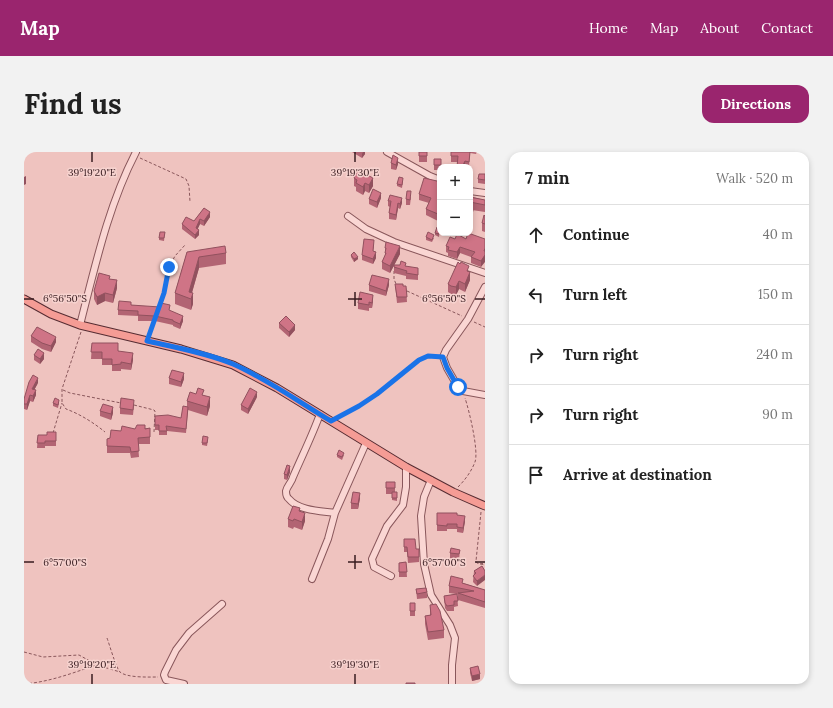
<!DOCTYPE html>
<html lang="en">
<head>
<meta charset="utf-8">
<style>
  body { margin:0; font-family:Lora,serif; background:#f2f2f2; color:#222 }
  .controls { position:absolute; right:12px; top:12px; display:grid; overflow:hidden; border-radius:8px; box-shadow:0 2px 6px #0003 }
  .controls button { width:36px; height:36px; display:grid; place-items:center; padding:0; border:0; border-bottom:1px solid #e0e0e0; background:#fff; color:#222; font:20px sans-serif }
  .stop { position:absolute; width:12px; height:12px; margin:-9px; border:3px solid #1a73e8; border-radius:50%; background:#fff }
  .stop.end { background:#1a73e8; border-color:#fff; box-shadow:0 1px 4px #0008 }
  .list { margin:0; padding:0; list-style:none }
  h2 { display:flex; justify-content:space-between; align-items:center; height:52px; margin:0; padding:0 16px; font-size:17px }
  h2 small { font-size:13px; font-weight:400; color:#767676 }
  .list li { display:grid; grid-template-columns:26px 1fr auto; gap:12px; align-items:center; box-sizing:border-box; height:60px; padding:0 16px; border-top:1px solid #e0e0e0 }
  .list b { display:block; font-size:15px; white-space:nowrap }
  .list em { font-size:13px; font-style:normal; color:#767676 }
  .icon { flex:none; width:22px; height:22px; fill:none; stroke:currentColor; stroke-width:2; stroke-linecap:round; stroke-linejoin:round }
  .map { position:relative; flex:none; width:461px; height:532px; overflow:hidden; border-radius:12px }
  header { display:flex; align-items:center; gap:24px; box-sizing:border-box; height:56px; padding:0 20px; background:#9a256e; color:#fff }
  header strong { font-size:19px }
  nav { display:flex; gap:22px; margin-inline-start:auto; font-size:14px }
  .intro { display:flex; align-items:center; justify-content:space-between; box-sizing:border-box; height:96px; padding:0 24px }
  h1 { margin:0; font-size:28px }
  .button { padding:10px 18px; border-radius:12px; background:#9a256e; color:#fff; font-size:14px; font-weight:700 }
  main { display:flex; gap:24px; padding:0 24px }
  aside { flex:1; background:#fff; border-radius:12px; box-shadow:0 2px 6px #0003 }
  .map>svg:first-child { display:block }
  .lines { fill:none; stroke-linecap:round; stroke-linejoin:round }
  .minor-casing { stroke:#89575b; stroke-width:8 }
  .major-casing { stroke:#562c32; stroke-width:9 }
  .path { stroke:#89575b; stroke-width:1; stroke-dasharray:3 2; stroke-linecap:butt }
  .minor { stroke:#fad6d3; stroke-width:6 }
  .major { stroke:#f59c95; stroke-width:7 }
  .wall { fill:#b26473 }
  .shaded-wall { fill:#91515e }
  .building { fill:#cf7486; stroke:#91515e }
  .route { stroke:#1a73e8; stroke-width:5 }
  .ticks { fill:none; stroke:#381c20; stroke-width:1.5 }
  .ticks-label { font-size:10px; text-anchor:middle; fill:#381c20; stroke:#f7d3cf; stroke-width:3; stroke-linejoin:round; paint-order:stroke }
</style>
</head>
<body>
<header>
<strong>Map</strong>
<nav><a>Home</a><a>Map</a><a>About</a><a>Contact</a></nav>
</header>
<div class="intro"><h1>Find us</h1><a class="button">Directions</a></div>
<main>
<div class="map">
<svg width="461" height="532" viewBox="0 0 461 532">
  <rect width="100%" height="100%" fill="#efc3bf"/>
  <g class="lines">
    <!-- minor casing -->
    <g class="minor-casing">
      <path id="minor" d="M 363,0 L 406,24 L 416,28
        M 446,39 L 461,41
        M 324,64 L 342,77 L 370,90 L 461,121
        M 461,135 L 444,167 L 422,198 L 419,205 L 423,216 L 434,235 L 439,239 L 461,243
        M 56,173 C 71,115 84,54 112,0
        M 296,262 C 288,284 278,304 269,325 C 268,330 263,334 262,339 C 262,342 262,345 265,347 C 275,359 297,359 311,361
        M 407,328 L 400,345 L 397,364 L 400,412 L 407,443 L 426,473 L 431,486 L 428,513 L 428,532
        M 367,424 L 350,415 L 348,407 L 363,374 L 379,353 L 382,335 L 382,315
        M 288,427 L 304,387 L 311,361 L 342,291
        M 160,532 L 142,528 L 140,523 L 141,520 L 152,498 L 165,481 L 198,452"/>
    </g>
    <!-- major casing -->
    <g class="major-casing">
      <path id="major" d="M 0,147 L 27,162 L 56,173 L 157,197 L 209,213 L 253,236 L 382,315 L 429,340 L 461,354"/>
    </g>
    <!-- path -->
    <path class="path" d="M 116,6 L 162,27 L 165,34 L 166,50
      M 370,119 L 370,127 L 372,132
      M 383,139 L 438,164
      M 135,155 L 139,141 L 145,115 L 151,104 L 161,93
      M 450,170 L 461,175
      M 57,180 L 38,237 L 38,251 L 42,257 C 56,262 70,271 81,280
      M 125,183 L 130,169
      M 39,238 L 46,241 L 97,251
      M 110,253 L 130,258 L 131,259 L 130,280
      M 313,266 L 335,254 L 353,242 L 395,208 L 404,204 L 412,205
      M 29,281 L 38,251
      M 434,335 C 441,328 447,320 451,310 C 455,299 445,258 441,246
      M 457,360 L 452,409 L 453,411 L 461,413
      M 456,412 L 461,411
      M 83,486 C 86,494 92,516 96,520 C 103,526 125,525 134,525
      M 0,500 L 19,505 L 55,503 L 73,513 L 96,520
      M 0,532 C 25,530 49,521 72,513"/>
    <!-- minor -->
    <use href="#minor" class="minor"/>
    <!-- major -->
    <use href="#major" class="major"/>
  </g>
  <!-- wall -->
  <path class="wall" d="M 328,0 L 341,0 L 341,2 L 338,6 Z
    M 395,0 L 403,0 L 403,10 L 395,10 Z
    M 427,0 L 453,0 L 452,2 L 446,1 L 445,15 L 442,15 L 434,10 L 427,10 Z
    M 410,7 L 417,7 L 417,15 L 416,15 L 416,18 L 410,18 Z
    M 367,11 L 374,12 L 372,18 L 367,17 Z
    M 461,22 L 461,32 L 454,31 L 454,27 Z
    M 330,26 L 349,34 L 345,41 L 341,39 L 339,43 L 332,39 L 332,35 L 330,34 Z
    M 416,27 L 416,62 L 414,69 L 402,63 L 402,57 L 405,51 L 395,48 L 395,42 Z
    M 379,29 L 378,36 L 373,34 L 373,32 Z
    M 446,36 L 448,44 L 448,45 L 461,48 L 461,60 L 448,58 L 449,64 L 447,72 L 446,72 Z
    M 387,45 L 386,53 L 382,53 L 382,47 Z
    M 357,46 L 353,56 L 345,52 L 345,47 Z
    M 364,49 L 378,51 L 376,57 L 374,56 L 372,68 L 365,67 L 365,61 L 366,55 L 364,54 Z
    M 180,56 L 186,65 L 180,74 L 176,72 L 173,77 L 175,83 L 171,87 L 158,77 L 158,72 L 170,69 Z
    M 461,64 L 461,83 L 461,80 L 458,79 L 458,71 Z
    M 416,76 L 415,85 L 411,83 L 411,81 Z
    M 141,80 L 140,89 L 135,88 L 135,86 Z
    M 402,85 L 410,86 L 408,90 L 402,88 Z
    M 431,87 L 461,87 L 457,115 L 447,111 L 447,105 L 436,101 L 433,107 L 424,104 L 424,101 L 422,100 L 422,94 Z
    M 350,94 L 349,99 L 352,106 L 349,112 L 338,108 L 338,103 Z
    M 361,96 L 376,102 L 366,121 L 358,117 L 358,110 L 361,104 Z
    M 163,100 L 202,101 L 202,112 L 175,116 L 168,141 L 169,152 L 167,158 L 151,152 L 151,141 Z
    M 327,103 L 334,107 L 330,110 L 327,105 Z
    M 436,112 L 445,120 L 446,128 L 441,140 L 435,137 L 432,143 L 427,142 L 424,140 L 424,132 Z
    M 382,114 L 394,121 L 394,128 L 382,127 L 382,124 L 370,121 L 370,115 Z
    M 86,127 L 93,136 L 89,151 L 81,149 L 73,153 L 70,147 L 70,139 Z
    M 371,132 L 379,134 L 382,134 L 383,150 L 373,151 Z
    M 345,133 L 365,133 L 362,144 L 345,139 Z
    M 349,148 L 348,156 L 345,156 L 345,159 L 334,157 L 334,151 Z
    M 107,153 L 146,159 L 159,169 L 156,177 L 149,174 L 149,173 L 131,169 L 114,169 L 114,164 L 94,163 L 94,158 Z
    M 255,171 L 271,178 L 265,185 L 255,176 Z
    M 7,184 L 32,190 L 27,200 L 18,197 L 7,190 Z
    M 68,191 L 94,199 L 109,208 L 107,218 L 97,217 L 97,219 L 88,219 L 88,213 L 78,213 L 78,207 L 67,207 Z
    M 10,203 L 20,207 L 16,212 L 10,208 Z
    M 145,226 L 160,227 L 157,235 L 145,232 Z
    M 14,231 L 10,238 L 12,243 L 9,250 L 6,249 L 3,258 L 0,257 L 0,247 Z
    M 172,242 L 180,244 L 186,254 L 183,264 L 164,258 L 162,281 L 143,279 L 143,283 L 135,283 L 135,278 L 131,278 L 131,264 L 157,266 L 163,254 L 163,249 Z
    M 233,245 L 224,262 L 217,258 L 217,253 Z
    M 29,251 L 35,251 L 34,256 L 29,254 Z
    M 110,253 L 109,263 L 96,262 L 96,256 Z
    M 76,259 L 89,261 L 87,268 L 76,264 Z
    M 126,276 L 126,292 L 114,292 L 115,305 L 107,306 L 106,301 L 83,301 L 83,287 L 86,286 L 97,279 L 111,277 Z
    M 32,280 L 32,294 L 21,294 L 21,296 L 13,296 L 14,283 L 23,283 Z
    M 184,288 L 183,294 L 178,293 L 178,291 Z
    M 313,303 L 320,303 L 318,308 L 313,305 Z
    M 266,320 L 263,328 L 260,327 L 260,322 Z
    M 362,330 L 371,330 L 371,340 L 373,340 L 373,349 L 368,348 L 368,342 L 362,342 Z
    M 336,346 L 334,357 L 327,357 L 327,351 Z
    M 276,359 L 281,369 L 278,378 L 270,375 L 269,377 L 264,375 L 264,367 Z
    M 413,361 L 433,363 L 441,369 L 439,381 L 433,380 L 433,377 L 423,377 L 423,379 L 413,379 Z
    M 380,387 L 392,397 L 395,405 L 395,410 L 384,411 L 383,400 L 380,400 Z
    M 436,398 L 435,408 L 426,406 L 426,401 Z
    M 382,410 L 383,425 L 375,425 L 375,411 Z
    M 458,414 L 453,434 L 449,430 L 450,419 Z
    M 439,431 L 461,438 L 461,456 L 434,448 L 434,443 L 433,442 L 434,454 L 430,455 L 430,459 L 423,459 L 421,456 L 420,444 L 432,442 L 425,441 L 425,434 Z
    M 392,437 L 403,440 L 403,446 L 393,447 Z
    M 386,451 L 391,451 L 391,464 L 386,464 Z
    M 406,453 L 420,478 L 420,486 L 404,488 L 401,472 L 401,464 L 406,463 Z
    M 446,516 L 456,527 L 448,529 L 446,521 Z"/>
  <!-- shaded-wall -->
  <path class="shaded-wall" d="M 339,0 L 341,0 L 341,2 L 338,6 L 338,2 Z
    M 374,6 L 374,12 L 372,18 L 372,13 Z
    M 441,9 L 441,15 L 438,15 Z
    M 2,24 L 2,32 L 0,33 L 0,25 Z
    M 349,26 L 349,34 L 345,41 L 345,33 Z
    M 341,31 L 341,39 L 339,43 L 339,35 Z
    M 448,37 L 448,44 L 446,50 L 446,44 Z
    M 357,41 L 357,46 L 353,56 L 353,50 Z
    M 378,46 L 378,51 L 376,57 L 376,52 Z
    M 374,51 L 374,56 L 372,68 L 372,63 Z
    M 416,56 L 416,62 L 414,69 L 414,62 Z
    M 449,58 L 449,64 L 447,72 L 447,67 Z
    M 186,60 L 186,65 L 180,74 L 180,69 Z
    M 176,67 L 176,72 L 172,81 L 172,76 Z
    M 175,78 L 175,83 L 171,87 L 171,83 Z
    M 376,94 L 376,102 L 366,121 L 366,114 Z
    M 436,95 L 436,101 L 433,107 L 433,100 Z
    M 461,96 L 461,110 L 457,115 L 457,109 Z
    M 352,100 L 352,106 L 349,112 L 349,107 Z
    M 175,105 L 175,116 L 166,147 L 165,140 Z
    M 334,105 L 334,107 L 330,110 L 330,107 Z
    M 446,120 L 446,128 L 441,140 L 441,132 Z
    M 365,127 L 365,133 L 362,144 L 362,139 Z
    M 93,128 L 93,136 L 89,151 L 89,143 Z
    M 435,129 L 435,137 L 432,143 L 432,135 Z
    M 81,141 L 81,149 L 73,153 L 73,145 Z
    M 169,141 L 169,152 L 167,158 L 167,147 Z
    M 349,143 L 349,148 L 348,156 L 348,151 Z
    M 159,164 L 159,169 L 156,177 L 156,172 Z
    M 271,173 L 271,178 L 265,185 L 265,180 Z
    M 32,185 L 32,190 L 27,200 L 27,194 Z
    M 20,201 L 20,207 L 16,212 L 16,207 Z
    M 109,201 L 109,208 L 107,218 L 107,212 Z
    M 160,221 L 160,227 L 157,235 L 157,230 Z
    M 14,226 L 14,231 L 8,242 L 8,237 Z
    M 12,238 L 12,243 L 9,250 L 9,244 Z
    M 233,240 L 233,245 L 224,262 L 224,257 Z
    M 6,243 L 6,249 L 3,258 L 3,252 Z
    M 186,245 L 186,254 L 183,264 L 183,255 Z
    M 89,255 L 89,261 L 87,268 L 87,262 Z
    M 266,314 L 266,320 L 263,328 L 263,323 Z
    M 336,341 L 336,346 L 334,357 L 334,352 Z
    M 281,361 L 281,369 L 278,378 L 278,370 Z
    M 441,364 L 441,369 L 439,381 L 439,376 Z
    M 461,423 L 461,428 L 453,434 L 453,429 Z
    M 456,522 L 456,527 L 448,529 L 448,524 Z"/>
  <!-- building -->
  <path class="building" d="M 395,0 L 403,0 L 403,4 L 395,4 Z
    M 427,0 L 446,0 L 445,10 L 441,9 L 438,15 L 433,15 L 434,4 L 427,4 Z
    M 369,3 L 374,6 L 372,13 L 367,11 Z
    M 410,7 L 417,7 L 417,13 L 410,13 Z
    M 334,18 L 349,26 L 345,33 L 341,31 L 339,35 L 332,31 L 333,28 L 330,26 Z
    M 455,22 L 461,22 L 461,28 L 454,27 Z
    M 375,25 L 379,26 L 378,33 L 373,32 Z
    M 400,26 L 413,29 L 415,27 L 416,27 L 416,56 L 414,62 L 402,57 L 407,46 L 395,42 Z
    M 446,36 L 448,37 L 446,44 Z
    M 349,37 L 357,41 L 353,50 L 345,47 Z
    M 383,39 L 387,39 L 386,48 L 382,47 Z
    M 366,43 L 378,46 L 376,52 L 374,51 L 372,63 L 365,61 L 367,49 L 364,49 Z
    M 446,45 L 461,48 L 461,53 L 446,50 Z
    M 180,56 L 186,60 L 180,69 L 176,67 L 172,76 L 175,78 L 171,83 L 158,72 L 162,65 L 170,69 Z
    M 446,57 L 449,58 L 447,67 L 446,66 Z
    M 460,63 L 461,64 L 461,72 L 458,71 Z
    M 413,75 L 416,76 L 416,80 L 415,82 L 411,81 Z
    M 136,80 L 141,80 L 140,86 L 135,86 Z
    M 404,80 L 410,83 L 408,88 L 402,85 Z
    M 444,81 L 461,87 L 461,96 L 460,99 L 461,99 L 461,103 L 457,109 L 447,105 L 451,100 L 436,95 L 433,100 L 424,98 L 425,95 L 422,94 L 426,85 L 431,87 L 433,82 L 442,87 Z
    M 340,87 L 350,88 L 349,99 L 352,100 L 349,107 L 338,103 Z
    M 362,90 L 376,94 L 366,114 L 358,110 L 362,101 L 361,101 L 362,96 L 361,96 Z
    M 201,94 L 202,101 L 175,105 L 165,140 L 169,141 L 167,147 L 151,141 L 163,100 Z
    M 330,100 L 334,105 L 330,107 L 327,103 Z
    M 377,109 L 382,111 L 381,114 L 394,116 L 394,123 L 382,121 L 383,119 L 370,115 L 370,113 L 376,113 Z
    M 434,110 L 436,112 L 437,110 L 445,114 L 443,119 L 446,120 L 441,132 L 435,129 L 432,135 L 427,134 L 424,132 Z
    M 75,121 L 86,124 L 85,127 L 93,128 L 89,143 L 81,141 L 73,145 L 70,139 Z
    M 348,123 L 365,127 L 362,139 L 345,133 Z
    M 371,132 L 379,132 L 379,134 L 382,134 L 383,145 L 373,145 Z
    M 336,140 L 349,143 L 348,151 L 345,150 L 345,153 L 334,151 Z
    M 95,149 L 107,150 L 107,153 L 136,155 L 137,151 L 146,153 L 145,158 L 159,164 L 156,172 L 149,169 L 149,168 L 131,164 L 114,163 L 114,159 L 94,158 Z
    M 262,164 L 271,173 L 265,180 L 255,171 Z
    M 13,175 L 32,185 L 27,194 L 18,191 L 7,184 Z
    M 68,191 L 94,191 L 94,199 L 109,201 L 107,212 L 97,210 L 97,212 L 88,213 L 88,207 L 78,207 L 78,200 L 67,200 Z
    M 14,197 L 20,201 L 16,207 L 10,203 Z
    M 148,218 L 160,221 L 157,230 L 145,226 Z
    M 9,223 L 14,226 L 8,237 L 12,238 L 9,244 L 6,243 L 3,252 L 0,252 L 0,247 L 5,230 Z
    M 174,236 L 180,238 L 178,243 L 186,245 L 183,255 L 163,249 L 166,240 L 172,242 Z
    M 226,236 L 233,240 L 224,257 L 217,253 Z
    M 31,246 L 35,248 L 34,253 L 29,251 Z
    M 97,246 L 110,248 L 109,258 L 96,256 Z
    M 79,252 L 89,255 L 87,262 L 76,259 Z
    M 159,254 L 164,255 L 162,277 L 142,274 L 143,279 L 135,279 L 135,273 L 131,273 L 131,264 L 144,263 L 157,266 Z
    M 113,273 L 121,273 L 121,277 L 126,276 L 126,285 L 114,286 L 115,299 L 107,300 L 106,295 L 83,294 L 83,287 L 86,286 L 87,278 L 97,279 L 98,274 L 111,277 Z
    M 23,280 L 32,280 L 32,289 L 21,289 L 21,291 L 13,291 L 14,283 L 23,283 Z
    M 179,284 L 184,285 L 183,291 L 178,291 Z
    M 315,298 L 320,301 L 318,305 L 313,303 Z
    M 263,313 L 266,314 L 263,323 L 260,322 Z
    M 362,330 L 371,330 L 371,336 L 362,336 Z
    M 329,340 L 336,341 L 334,352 L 327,351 Z
    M 368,340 L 373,340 L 373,346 L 368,346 Z
    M 269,354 L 276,356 L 275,359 L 281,361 L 278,370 L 270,367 L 269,369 L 264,367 Z
    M 413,361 L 433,361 L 433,363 L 441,364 L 439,376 L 433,375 L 433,372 L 423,372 L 423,374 L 413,373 Z
    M 380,387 L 391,387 L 392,397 L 395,397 L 395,405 L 384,405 L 383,395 L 380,395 Z
    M 427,396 L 436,398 L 435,402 L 426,401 Z
    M 382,410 L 383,420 L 375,420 L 375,411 Z
    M 458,414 L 461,419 L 461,423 L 453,429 L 449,424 L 452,421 L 450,419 Z
    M 427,424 L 439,427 L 438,431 L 461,438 L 461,450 L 434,441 L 450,439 L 425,434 Z
    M 402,436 L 403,440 L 393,442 L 392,437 Z
    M 433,442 L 434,449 L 430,449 L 430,453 L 423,454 L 421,451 L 420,444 Z
    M 386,451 L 391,451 L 391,459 L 386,459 Z
    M 412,452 L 416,459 L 420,478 L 404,480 L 401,464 L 407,463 L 406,453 Z
    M 454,514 L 456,522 L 448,524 L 446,516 Z
    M 382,531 L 391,531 L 391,532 L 382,532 Z"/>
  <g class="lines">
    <!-- route -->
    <path class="route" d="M 145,115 L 140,141 L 123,189 C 150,195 183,201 209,212 C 243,227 275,250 307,269 L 335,254 L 353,242 L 395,208 L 404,204 L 419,205 L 423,216 L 434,235"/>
  </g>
  <!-- ticks -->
  <path class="ticks" d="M 68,0 L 68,10M 331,0 L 331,10M 331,140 L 331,154M 0,147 L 10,147M 324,147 L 338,147M 451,147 L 461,147M 331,403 L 331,417M 0,410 L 10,410M 324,410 L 338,410M 451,410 L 461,410M 68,522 L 68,532M 331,522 L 331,532"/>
  <g class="ticks-label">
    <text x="68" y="24">39°19'20"E</text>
    <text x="331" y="24">39°19'30"E</text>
    <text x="41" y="150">6°56'50"S</text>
    <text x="420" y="150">6°56'50"S</text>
    <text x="41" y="414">6°57'00"S</text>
    <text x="420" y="414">6°57'00"S</text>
    <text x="68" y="516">39°19'20"E</text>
    <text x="331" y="516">39°19'30"E</text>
  </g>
</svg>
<div class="controls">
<button>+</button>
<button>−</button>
</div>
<div class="stop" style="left:434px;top:235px"></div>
<div class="stop end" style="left:145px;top:115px"></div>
</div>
<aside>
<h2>7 min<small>Walk · 520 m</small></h2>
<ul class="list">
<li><svg class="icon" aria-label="ahead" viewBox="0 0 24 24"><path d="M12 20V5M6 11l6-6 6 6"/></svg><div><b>Continue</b></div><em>40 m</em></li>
<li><svg class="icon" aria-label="left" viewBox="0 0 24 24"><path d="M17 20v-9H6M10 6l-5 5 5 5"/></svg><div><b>Turn left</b></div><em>150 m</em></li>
<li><svg class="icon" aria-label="right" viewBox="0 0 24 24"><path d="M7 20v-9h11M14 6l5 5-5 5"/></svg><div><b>Turn right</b></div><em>240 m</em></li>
<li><svg class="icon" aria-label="right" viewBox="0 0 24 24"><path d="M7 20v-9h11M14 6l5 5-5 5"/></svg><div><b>Turn right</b></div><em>90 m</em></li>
<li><svg class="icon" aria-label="arrive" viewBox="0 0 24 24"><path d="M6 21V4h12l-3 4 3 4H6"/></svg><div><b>Arrive at destination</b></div></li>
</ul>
</aside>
</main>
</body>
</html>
